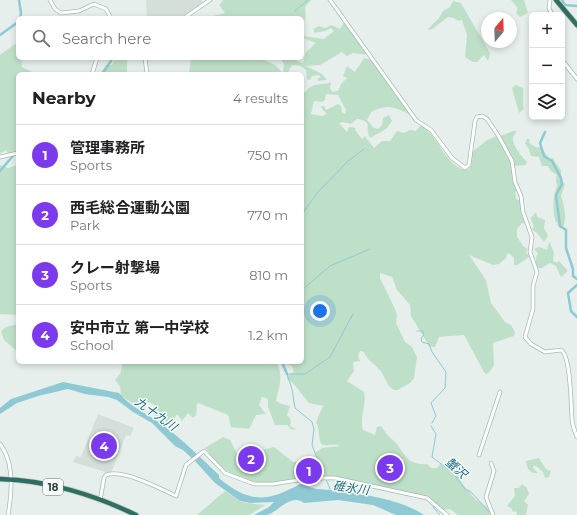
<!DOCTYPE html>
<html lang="en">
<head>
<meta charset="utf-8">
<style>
  body { margin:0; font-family:Montserrat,"Noto Sans JP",sans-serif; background:#f6f6f6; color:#202124 }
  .controls { position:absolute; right:12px; top:12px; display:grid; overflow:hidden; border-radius:6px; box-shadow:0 2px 6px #0003 }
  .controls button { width:36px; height:36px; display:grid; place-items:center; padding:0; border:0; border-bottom:1px solid #e0e0e0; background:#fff; color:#202124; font:20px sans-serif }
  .compass { position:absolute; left:481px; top:12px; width:36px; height:36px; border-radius:50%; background:#fff; box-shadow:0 2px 6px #0003; rotate:19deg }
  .you { position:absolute; left:320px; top:311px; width:14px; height:14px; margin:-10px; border:3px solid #fff; border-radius:50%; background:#1a73e8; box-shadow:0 0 0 6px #1a73e833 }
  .badge { display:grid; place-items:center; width:26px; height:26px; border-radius:50%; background:#7c3aed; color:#fff; font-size:13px; font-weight:700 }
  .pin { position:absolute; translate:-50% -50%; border:2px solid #fff; box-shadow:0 1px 4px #0006 }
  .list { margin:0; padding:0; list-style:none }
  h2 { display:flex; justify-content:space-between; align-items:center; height:52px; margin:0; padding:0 16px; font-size:17px }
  h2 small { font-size:13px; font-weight:400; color:#757577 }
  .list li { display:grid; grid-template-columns:26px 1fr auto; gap:12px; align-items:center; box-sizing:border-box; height:60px; padding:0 16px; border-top:1px solid #e0e0e0 }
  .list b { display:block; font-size:15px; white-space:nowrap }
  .list p { margin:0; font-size:13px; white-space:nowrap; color:#757577 }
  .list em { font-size:13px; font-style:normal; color:#757577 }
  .icon { flex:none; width:22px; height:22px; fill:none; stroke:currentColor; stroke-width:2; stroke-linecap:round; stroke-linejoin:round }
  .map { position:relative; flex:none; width:577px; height:515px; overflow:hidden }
  .search { position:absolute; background:#fff; box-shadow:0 2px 6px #0003; left:16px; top:16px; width:288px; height:44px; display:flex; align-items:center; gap:10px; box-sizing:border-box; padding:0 14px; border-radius:6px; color:#757577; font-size:15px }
  .panel { position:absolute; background:#fff; box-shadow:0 2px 6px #0003; left:16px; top:72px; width:288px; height:292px; border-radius:6px }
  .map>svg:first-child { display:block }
  .built { fill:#d4dfda }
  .green { fill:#bfe0c8; fill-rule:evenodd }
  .water { fill:#8ec9d4 }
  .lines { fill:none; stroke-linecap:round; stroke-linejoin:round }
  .stream { stroke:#8ec9d4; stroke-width:1 }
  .river { stroke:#8ec9d4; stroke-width:2.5 }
  .secondary-casing { stroke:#a4bbb3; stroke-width:4.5 }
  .highway-casing { stroke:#c2cac8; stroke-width:6 }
  .secondary { stroke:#fff; stroke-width:3 }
  .highway { stroke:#2f6f62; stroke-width:4.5 }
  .labels { text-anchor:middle; stroke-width:3; stroke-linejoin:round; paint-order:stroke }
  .shield { fill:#f7fbf9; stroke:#637a73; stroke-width:1 }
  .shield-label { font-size:10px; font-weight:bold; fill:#24423a }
  .water-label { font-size:12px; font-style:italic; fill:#1c6f80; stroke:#f7fbf9 }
</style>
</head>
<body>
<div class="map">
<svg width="577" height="515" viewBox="0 0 577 515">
  <rect width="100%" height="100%" fill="#e6efeb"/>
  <!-- built -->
  <path class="built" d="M 146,0 L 201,0 L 203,2 L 180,18 L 147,18 Z
    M 98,414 L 134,428 L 130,436 L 126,435 L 111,473 L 109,473 L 73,462 L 76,456 L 81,457 Z"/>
  <!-- green -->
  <path class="green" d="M 223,0 L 311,0 L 305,7 C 306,13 307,20 302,24 L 302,18 L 205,18 L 225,13 L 219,5 Z
    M 511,0 L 524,0 L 528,13 L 520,17 L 516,13 L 518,8 Z
    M 453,1 L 461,3 L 490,53 L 488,61 L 484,55 L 477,62 L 473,62 L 465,57 L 467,35 L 462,20 L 458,21 L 454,18 L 448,17 L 431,30 L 428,29 L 439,18 L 443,11 L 450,7 Z
    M 344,22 L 369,55 L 353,53 L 347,56 L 342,52 L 320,65 L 306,66 L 322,74 L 327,80 L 318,81 L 318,78 L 321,78 L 319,75 L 312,76 L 310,80 L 307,79 L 306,70 L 300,66 L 292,65 L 288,72 L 283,72 L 284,65 L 281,58 L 295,58 L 297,61 L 303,63 L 306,52 L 316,43 L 303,38 L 303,36 L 324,39 L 334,31 L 331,28 L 325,31 L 314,33 L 314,29 L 318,26 L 325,28 L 331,25 L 340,29 Z
    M 18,42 L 18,58 L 21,58 L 22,67 L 36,74 L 18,74 L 18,149 L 15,152 L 8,154 L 6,150 L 0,154 L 0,55 Z
    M 115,58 L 133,58 L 127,60 L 127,74 L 100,74 L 106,65 L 112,65 Z
    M 191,58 L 260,58 L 275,65 L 284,74 L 189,74 Z
    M 364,58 L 371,60 L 376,66 L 412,116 C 395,107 389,103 371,112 L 367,120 L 374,128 L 378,129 L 382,125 L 383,118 L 389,115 L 392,121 L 386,129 L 370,138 C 364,126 374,122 357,119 L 351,124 L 343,122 L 339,123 L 347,132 L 349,127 L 356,128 L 355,130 L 362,139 L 365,136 L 374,148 L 382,141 L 390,141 L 397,131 L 404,133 L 410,130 L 416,131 L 421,125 C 438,135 447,169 467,170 L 469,169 L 472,152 L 487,140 L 497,136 L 509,157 L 518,190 L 515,192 L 516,199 L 519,200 L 521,197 L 522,215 L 526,224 L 522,223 L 517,229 L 517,237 L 524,247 L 528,249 L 526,252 L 529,257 L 517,265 L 514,265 L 514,258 L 509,253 L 506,255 L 507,257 L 499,264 L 493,265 L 469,255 L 486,280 L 491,303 L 505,322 L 511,325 L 515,333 L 514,336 L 493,343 L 494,365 L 489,373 L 486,374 L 484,372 L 464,335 L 439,337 L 435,347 L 429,346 L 411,316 L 410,305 L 397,290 L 392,277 L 380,273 L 380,278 L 395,309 L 397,315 L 396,323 L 405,342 L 412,347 L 417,357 L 414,378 L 410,383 L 398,390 L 394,390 L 389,386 L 381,371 L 368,359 L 363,351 L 360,351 L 358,356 L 360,361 L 353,362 L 354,371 L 347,381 L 364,392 C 367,406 359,416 363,430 L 375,435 L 377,427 L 381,426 C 385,432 388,436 393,440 C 405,451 405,466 427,464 L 431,468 L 437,468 L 440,464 L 456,473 L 464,486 L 476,500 L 487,507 L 491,515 L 458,515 L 450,509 L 443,510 L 430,498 L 424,496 L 326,477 L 315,453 L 322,448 L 340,446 C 333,443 327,447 321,444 C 318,436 320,429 316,422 L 323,406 L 309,403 L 293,383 L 287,379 L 287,376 L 294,372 L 292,366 L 279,362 L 302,362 L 302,91 L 306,92 C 311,82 322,86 331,82 L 330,88 L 332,92 L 338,91 L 341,84 L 347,78 L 343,76 L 347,66 L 355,72 ZM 326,94 L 338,95 L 346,110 L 345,114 L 342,112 L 341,106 L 338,104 L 326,110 L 324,106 L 321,106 L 322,109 L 327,114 L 322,116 L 311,114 L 314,101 L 322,102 L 325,100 Z
    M 516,85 L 523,88 C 524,96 522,102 524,109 L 519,113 L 512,88 Z
    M 513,131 L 517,131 C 516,133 514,135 513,137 C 511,144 522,157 527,162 L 526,165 L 515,166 L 500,136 Z
    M 527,139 L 529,139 L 530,144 L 538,148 L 540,147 L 539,143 L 541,140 C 540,147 546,155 550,159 L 554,158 L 554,161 L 561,170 L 561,181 L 565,184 L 561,196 C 564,205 568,220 562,229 C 551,223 552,197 557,186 L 556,180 L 557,175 L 550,170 L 548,166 L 542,166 L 539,157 L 531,156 L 529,149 L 525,144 Z
    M 0,165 L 8,168 L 18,165 L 18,315 L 0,314 Z
    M 536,212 L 537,217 L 545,220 L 544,228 L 548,236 L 544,242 L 537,233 L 531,229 L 534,228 L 531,218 Z
    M 549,241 L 554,253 L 553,261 L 557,263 L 559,261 L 568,271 L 561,277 L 556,266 L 550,263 L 542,268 L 538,268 C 535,263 535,258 538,253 L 534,249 L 539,247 L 547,250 Z
    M 18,324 L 18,352 L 4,340 L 1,331 L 6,327 Z
    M 121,362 L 276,362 C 284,375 279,386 276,401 L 282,404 L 290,406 L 287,415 L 291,420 L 290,426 L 297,430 L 291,429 L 287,425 L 275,425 L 268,407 L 268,399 L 262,397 L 259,405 L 266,414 L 256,415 L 249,429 L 231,427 L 228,415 L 198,403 L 196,406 L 197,408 L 196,415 L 193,418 L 188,413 L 182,421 L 177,414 L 173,421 L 167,427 L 154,417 L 158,407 L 149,402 L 146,404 L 145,411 L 121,396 L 120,386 L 115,380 L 121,372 L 122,364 Z
    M 223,437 L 230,440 L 238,456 L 274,447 L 293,462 L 299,462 L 298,478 C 255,486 239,485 208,454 L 209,452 L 205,448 Z
    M 539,458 L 546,469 L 551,471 L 549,477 L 545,478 L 543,472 L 536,466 L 533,466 L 533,468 L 538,473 L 533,473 L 528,469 L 526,461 Z
    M 306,460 L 308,462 L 315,461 L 321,477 L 300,478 L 300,464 Z
    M 522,484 L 527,488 L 529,494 L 524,501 L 528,505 L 526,515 L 517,515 L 516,511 L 513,512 L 512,509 L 507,506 L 515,496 L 514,488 L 519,488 Z
    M 225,491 L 241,502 L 265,505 L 250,515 L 197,515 Z"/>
  <!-- water -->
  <path class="water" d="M 63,382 L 119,393 C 130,407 150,415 164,426 C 184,441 201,458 219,475 L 219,478 C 250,504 268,502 302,483 C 310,491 330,489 341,491 C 369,496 400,499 424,515 L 396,515 L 373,505 L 338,500 L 304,503 C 291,493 278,512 267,515 C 263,515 258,515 254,515 L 269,507 L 274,502 L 251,503 L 240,501 L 215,483 L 195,461 L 183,450 L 175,446 L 152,423 L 133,412 L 117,400 L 108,397 L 85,394 L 68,389 L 38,396 L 17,403 L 0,414 L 0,408 L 11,399 Z"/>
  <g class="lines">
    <!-- stream -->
    <path class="stream" d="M 295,11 L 308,0
      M 302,214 L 318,192 L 348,161 L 364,149
      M 302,290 L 330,266 L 370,249
      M 417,331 L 423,331 L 424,334 L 421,339 L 422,342 L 429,344 L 432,352 L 446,372 L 445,388 L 431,403 L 436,416 L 432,423
      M 431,426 L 436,434 L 432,457 L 453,473 L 465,489 L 471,492 L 492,515
      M 324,477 L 312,445 L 314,429 L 312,422 L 295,408 L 292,389 L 287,374 L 305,374 L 330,357 L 353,314
      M 326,479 L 330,489
      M 436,503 L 437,503
      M 434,505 L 433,507 L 440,515"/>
    <!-- river -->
    <path class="river" d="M 19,0 L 21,13 L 20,18
      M 562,0 L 565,5 L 577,6
      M 0,35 L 18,22
      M 102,74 L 113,58
      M 545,132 L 540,143 L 544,156 L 552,161 L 561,178 L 562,184 L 556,195 L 560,226 L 566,230 L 566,248 L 573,269 L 573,276 L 577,279
      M 0,171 L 18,150
      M 577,285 L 568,293 L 571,311 L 577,317
      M 282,362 L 287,374"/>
    <!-- secondary casing -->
    <g class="secondary-casing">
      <path id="secondary" d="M 50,0 L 55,9 L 61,13 L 79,11 L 94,4 L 106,9 L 111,18
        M 330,0 L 416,120 L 431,130 L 452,158 L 465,168 L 469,165 L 475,121 L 477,117 L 482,116 L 487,119 L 498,135 L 512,161 L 515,182 L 521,196 L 523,212 L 532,237 L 530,252 L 537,272 L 533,286 L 533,309 L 525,337 L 531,344 L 545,352 L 561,350 C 571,355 571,407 572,419 C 572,425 575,431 577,437
        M 550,0 L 549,8 L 552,15
        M 184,18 L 210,0
        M 145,58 L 147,74
        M 562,60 L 577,79
        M 92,74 L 97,58
        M 0,157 L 18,153
        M 0,444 C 15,463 12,493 8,515
        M 479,455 L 500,392
        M 491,463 L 494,471 L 486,497 L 493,515
        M 100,501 L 104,478 L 106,475 C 124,469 159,488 176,496 L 186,465 L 204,451 L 225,473 L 254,484 L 273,484 L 311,478 L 335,478 L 427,498 L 447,515"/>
    </g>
    <!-- highway casing -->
    <g class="highway-casing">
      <path id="highway" d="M 556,0 L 577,25
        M 0,479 C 46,480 95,495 136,515"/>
    </g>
    <!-- secondary -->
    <use href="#secondary" class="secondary"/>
    <!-- highway -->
    <use href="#highway" class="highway"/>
  </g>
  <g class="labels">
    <!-- shield labels -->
    <rect class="shield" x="43" y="479" width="20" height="16" rx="3"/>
    <g class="shield-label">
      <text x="53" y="491">18</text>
    </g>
    <!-- water labels -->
    <g class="water-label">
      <text transform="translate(156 414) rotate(35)" y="4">九十九川</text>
      <text transform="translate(456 468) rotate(42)" y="4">蟹沢</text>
      <text transform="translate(351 488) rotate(8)" y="4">碓氷川</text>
    </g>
  </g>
</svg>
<div class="controls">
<button>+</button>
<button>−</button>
<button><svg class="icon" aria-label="layers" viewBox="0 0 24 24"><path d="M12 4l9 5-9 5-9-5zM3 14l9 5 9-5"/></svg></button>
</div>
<svg class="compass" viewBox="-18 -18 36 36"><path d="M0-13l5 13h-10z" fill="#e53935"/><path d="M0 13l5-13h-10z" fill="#757577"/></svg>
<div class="you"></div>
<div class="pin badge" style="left:309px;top:471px">1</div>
<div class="pin badge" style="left:251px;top:459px">2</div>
<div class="pin badge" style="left:390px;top:468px">3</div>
<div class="pin badge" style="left:104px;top:446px">4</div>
<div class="search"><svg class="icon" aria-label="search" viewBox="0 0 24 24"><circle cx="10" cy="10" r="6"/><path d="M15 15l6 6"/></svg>Search here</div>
<section class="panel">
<h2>Nearby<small>4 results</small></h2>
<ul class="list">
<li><span class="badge">1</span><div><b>管理事務所</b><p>Sports</p></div><em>750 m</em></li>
<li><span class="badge">2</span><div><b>西毛総合運動公園</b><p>Park</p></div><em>770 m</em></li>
<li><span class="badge">3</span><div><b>クレー射撃場</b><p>Sports</p></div><em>810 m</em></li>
<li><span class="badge">4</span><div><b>安中市立 第一中学校</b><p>School</p></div><em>1.2 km</em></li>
</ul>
</section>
</div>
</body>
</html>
